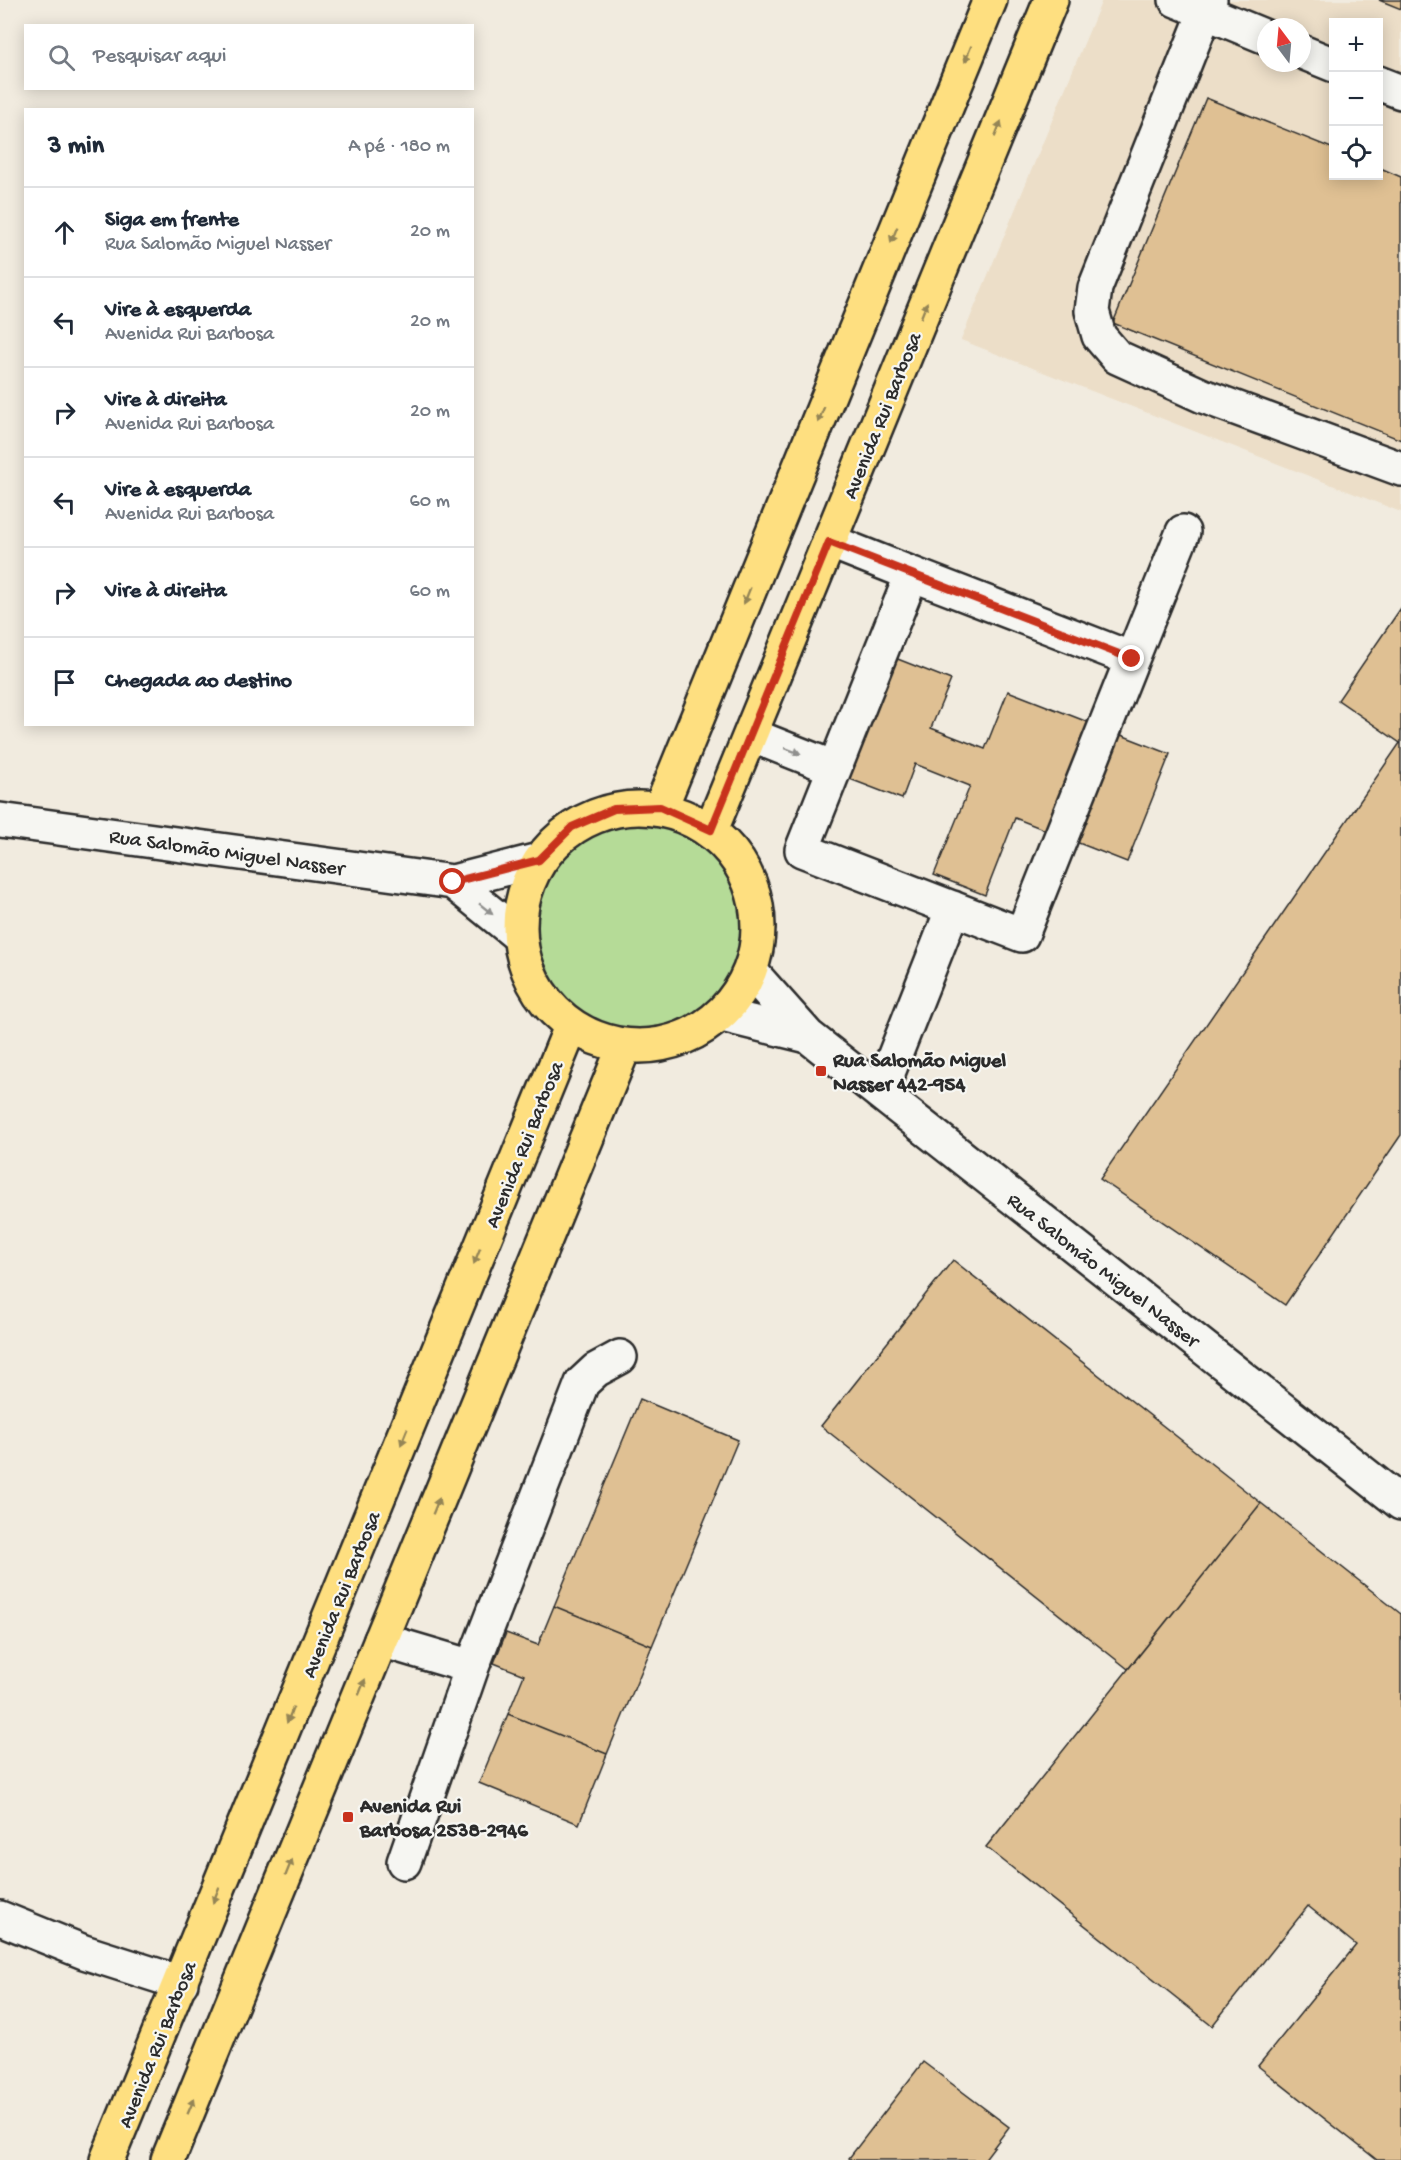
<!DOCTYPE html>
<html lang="pt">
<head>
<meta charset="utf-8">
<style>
  body { margin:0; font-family:"Gochi Hand",sans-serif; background:#f6f6f7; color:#1f2937 }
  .controls { position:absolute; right:18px; top:18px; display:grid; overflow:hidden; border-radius:0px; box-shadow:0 3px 15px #0003 }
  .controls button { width:54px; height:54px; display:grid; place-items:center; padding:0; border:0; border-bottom:2px solid #e0e1e3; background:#fff; color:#1f2937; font:30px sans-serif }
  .compass { position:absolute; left:1257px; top:18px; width:54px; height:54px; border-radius:50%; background:#fff; box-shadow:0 3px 15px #0003; rotate:344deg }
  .stop { position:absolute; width:18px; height:18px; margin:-14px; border:4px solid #c8321e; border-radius:50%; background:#fff }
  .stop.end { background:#c8321e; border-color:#fff; box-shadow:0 2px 6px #0008 }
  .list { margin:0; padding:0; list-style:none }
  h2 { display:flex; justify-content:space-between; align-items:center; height:78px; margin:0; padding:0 24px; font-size:26px }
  h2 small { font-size:20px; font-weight:400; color:#747a83 }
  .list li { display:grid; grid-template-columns:39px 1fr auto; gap:18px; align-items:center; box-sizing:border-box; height:90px; padding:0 24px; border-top:2px solid #e0e1e3 }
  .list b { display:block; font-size:22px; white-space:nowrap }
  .list p { margin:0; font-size:20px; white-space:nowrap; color:#747a83 }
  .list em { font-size:20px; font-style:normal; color:#747a83 }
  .icon { flex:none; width:33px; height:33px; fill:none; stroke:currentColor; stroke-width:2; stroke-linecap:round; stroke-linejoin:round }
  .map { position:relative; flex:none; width:1401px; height:2160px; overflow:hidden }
  .search { position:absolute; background:#fff; box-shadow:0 3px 15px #0003; left:24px; top:24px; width:450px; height:66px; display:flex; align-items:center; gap:15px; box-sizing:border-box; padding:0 21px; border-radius:0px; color:#747a83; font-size:22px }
  .panel { position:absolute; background:#fff; box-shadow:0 3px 15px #0003; left:24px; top:108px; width:450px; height:618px; border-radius:0px }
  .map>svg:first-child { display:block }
  .built { fill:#ecdec8; fill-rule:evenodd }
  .green { fill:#b5db97; stroke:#708361; stroke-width:1.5 }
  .building { fill:#dfc093; stroke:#2b2b2b; stroke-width:1.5 }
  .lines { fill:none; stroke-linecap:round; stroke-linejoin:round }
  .minor-casing { stroke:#2b2b2b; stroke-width:38 }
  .major-casing { stroke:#2b2b2b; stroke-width:38 }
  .minor { stroke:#f6f6f2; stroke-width:33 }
  .major { stroke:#fedf80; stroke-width:33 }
  .oneway { fill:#948556 }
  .oneway2 { fill:#90908e }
  .route { stroke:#c8321e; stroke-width:8 }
  .poi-dot { fill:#c8321e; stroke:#f6f6f2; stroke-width:2 }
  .labels { text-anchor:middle; stroke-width:4.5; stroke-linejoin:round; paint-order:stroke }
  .street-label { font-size:21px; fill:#2b2b2b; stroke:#f6f6f2 }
  .poi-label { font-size:21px; font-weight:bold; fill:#2b2b2b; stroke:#f6f6f2; text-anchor:start }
</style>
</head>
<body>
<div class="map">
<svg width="1401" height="2160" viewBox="0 0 1401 2160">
  <rect width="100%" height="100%" fill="#f1ebdf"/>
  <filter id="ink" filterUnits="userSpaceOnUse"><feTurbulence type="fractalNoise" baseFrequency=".0167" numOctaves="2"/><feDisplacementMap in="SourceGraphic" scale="12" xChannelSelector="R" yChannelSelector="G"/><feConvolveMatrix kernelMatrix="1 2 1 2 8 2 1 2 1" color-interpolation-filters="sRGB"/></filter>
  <g filter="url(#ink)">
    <!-- built -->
    <path class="built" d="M 1102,0 L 1401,0 L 1401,512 L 961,340 ZM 1334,22 L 1378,22 L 1378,176 L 1334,176 ZM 1266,27 L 1302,27 L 1302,63 L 1266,63 Z"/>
    <!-- green -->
    <path class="green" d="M532 927a106 106 0 1 1 212 0a106 106 0 1 1-212 0Z"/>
    <!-- building -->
    <path class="building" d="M 1379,0 L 1401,0 L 1401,9 Z
      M 1206,98 L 1334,149 L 1334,176 L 1378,176 L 1378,167 L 1401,177 L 1401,440 L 1113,323 Z
      M 1401,608 L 1401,1135 L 1285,1305 L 1100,1179 L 1400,743 L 1338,700 Z
      M 890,656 L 951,680 L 931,728 L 985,749 L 1008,691 L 1170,754 L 1127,862 L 1015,818 L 985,895 L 934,875 L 970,786 L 915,764 L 902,799 L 842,776 Z
      M 953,1260 L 1261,1503 L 1128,1669 L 821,1426 Z
      M 640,1399 L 738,1440 L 652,1646 L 554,1606 Z
      M 1261,1503 L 1401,1614 L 1401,2160 L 1377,2160 L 1258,2066 L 1356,1945 L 1308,1906 L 1212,2026 L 986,1847 Z
      M 554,1606 L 652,1646 L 607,1754 L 508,1714 L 524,1675 L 494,1663 L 506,1633 L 538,1645 Z
      M 508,1714 L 607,1754 L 579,1824 L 479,1783 Z
      M 923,2062 L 1009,2127 L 984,2160 L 852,2160 L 849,2158 Z"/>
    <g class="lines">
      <!-- minor casing -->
      <g class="minor-casing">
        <path id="minor" d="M 1176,0 L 1266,37
          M 1210,0 L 1095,288 L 1092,311 L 1099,336 L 1117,357 L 1203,396 L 1401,469
          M 1302,52 L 1334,65
          M 1378,83 L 1401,92
          M 829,541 L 912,574
          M 912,574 L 1132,659 L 1022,935 L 802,850 Z
          M 1132,659 L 1183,532
          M 751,735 L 834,768
          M 0,820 L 453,882 L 539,860
          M 453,882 L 518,935
          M 751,972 L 808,1036 L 1401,1503
          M 722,1015 L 808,1036
          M 880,1093 L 953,908
          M 381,1640 L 472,1667 L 404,1862
          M 472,1667 L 582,1383 L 596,1370 L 620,1357
          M 0,1918 L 84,1952 L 181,1983"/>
      </g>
      <!-- major casing -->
      <g class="major-casing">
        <path id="major" d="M 661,807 L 990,0
          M520 927a119 119 0 1 1 238 0a119 119 0 1 1-238 0Z
          M 711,830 L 1051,0
          M 107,2160 L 571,1027
          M 168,2160 L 624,1047"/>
      </g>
      <!-- minor -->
      <use href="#minor" class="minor"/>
      <!-- major -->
      <use href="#major" class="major"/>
    </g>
    <!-- one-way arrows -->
    <defs><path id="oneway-solid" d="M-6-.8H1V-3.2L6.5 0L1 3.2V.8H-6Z" transform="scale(1.5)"/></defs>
    <g class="oneway">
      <use href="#oneway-solid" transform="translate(968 54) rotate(112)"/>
      <use href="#oneway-solid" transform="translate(998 129) rotate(-68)"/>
      <use href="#oneway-solid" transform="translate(894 235) rotate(112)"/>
      <use href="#oneway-solid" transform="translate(924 310) rotate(-68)"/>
      <use href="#oneway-solid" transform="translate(821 415) rotate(112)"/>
      <use href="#oneway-solid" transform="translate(747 596) rotate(112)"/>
      <use href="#oneway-solid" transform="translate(477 1256) rotate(112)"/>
      <use href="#oneway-solid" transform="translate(404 1437) rotate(112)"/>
      <use href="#oneway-solid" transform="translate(436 1506) rotate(-68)"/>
      <use href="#oneway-solid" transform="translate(362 1687) rotate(-68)"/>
      <use href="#oneway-solid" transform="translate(290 1715) rotate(112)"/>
      <use href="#oneway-solid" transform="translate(289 1867) rotate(-68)"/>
      <use href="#oneway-solid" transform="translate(216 1895) rotate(112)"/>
      <use href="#oneway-solid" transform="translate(191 2106) rotate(-67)"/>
    </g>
    <g class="oneway2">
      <use href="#oneway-solid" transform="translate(793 751) rotate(21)"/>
      <use href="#oneway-solid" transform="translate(486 909) rotate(39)"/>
    </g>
  </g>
  <g class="lines" filter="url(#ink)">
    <!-- route -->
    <path class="route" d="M 453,882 L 539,860 L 572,827 L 614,809 L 660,807 L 711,830 L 829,542 L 1132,659"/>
  </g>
  <!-- markers -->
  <g class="poi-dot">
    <rect x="815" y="1065" width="12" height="12" rx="3"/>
    <rect x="342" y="1811" width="12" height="12" rx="3"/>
  </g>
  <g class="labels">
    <!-- street labels -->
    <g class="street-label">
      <text transform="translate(881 415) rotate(-68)" y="7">Avenida Rui Barbosa</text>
      <text transform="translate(227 851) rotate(8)" y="7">Rua Salomão Miguel Nasser</text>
      <text transform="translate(523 1144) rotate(-68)" y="7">Avenida Rui Barbosa</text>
      <text transform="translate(1104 1269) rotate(38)" y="7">Rua Salomão Miguel Nasser</text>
      <text transform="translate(340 1594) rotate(-68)" y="7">Avenida Rui Barbosa</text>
      <text transform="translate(156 2044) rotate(-68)" y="7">Avenida Rui Barbosa</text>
    </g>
    <!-- poi labels -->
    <g class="poi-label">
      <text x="833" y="1066">Rua Salomão Miguel<tspan x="833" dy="24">Nasser 442-954</tspan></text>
      <text x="360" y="1812">Avenida Rui<tspan x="360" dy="24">Barbosa 2538-2946</tspan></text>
    </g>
  </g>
</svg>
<div class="controls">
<button>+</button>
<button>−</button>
<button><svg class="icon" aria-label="locate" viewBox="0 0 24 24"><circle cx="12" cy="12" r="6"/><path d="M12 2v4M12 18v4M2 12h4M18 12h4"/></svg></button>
</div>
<svg class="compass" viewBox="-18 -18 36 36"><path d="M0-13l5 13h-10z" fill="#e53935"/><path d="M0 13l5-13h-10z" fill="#747a83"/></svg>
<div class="stop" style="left:453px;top:882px"></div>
<div class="stop end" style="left:1132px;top:659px"></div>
<div class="search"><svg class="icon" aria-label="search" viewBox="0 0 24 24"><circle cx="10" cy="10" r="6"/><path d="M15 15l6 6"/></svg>Pesquisar aqui</div>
<section class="panel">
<h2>3 min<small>A pé · 180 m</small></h2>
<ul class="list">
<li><svg class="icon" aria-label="ahead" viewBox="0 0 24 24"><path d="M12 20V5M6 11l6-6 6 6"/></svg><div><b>Siga em frente</b><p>Rua Salomão Miguel Nasser</p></div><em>20 m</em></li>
<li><svg class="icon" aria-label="left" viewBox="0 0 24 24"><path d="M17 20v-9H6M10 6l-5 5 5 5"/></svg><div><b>Vire à esquerda</b><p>Avenida Rui Barbosa</p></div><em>20 m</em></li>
<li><svg class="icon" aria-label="right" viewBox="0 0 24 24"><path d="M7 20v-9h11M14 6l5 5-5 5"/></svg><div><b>Vire à direita</b><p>Avenida Rui Barbosa</p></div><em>20 m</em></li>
<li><svg class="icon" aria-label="left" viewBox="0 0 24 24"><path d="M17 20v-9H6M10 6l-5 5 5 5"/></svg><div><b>Vire à esquerda</b><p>Avenida Rui Barbosa</p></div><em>60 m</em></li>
<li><svg class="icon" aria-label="right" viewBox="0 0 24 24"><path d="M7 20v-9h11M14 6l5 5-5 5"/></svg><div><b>Vire à direita</b></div><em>60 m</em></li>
<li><svg class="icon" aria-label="arrive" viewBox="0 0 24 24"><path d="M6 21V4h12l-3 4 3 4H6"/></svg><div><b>Chegada ao destino</b></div></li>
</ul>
</section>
</div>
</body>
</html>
